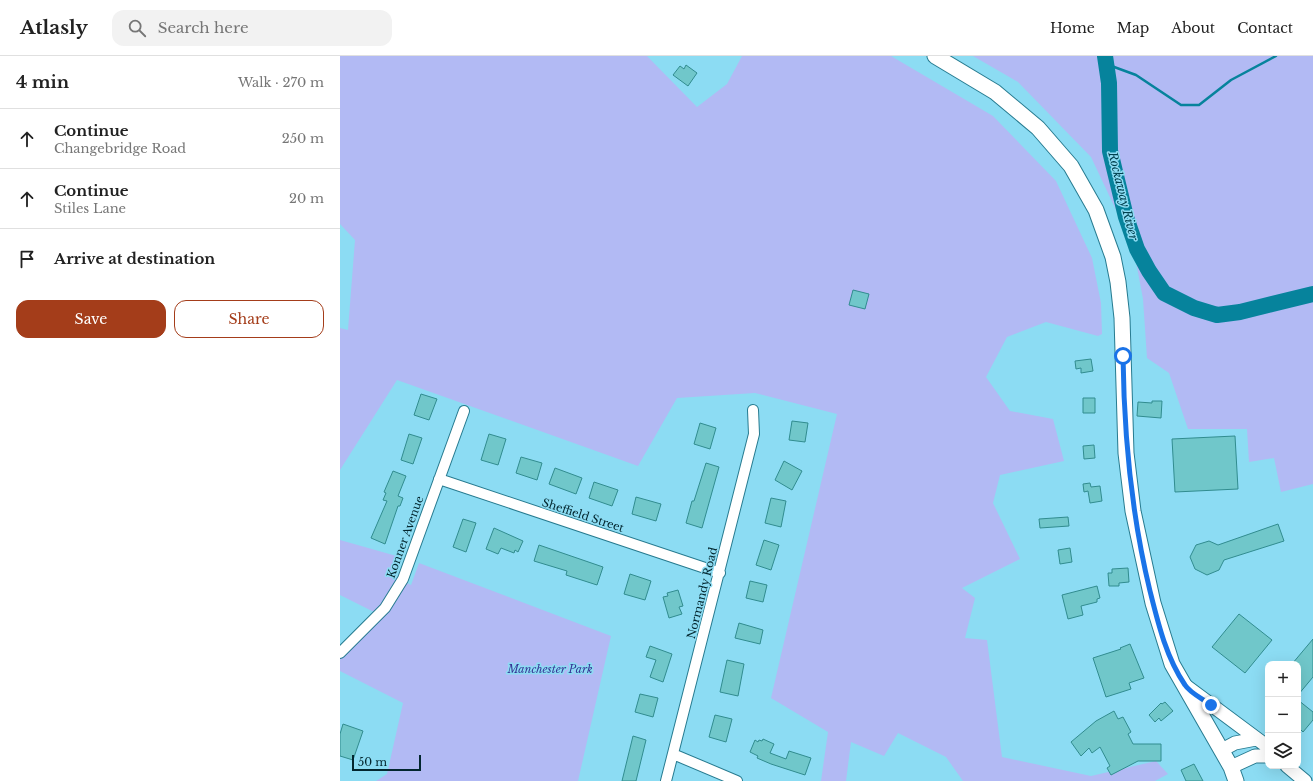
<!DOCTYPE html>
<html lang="en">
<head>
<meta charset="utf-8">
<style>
  body { margin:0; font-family:"Libre Baskerville",serif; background:#f2f2f2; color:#222 }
  .controls { position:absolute; right:12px; bottom:12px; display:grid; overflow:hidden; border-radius:8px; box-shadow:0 4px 16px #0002 }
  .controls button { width:36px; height:36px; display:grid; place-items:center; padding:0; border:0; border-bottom:1px solid #e0e0e0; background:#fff; color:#222; font:20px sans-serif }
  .scale { position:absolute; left:12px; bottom:10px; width:69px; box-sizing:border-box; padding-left:4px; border:2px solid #03272f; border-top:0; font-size:11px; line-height:14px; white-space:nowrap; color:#03272f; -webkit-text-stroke:3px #8cdcf3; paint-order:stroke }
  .stop { position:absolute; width:12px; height:12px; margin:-9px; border:3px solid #1a73e8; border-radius:50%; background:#fff }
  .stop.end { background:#1a73e8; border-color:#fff; box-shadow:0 1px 4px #0008 }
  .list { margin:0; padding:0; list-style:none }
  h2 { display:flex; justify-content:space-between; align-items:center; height:52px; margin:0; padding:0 16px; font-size:17px }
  h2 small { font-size:13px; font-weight:400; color:#767676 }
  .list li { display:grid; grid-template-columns:26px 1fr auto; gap:12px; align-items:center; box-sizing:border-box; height:60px; padding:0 16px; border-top:1px solid #e0e0e0 }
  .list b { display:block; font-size:15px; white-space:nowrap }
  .list p { margin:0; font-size:13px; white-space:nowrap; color:#767676 }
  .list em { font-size:13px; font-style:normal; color:#767676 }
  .actions { display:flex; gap:8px; padding:12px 16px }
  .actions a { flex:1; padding:9px 0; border:1px solid #a43d1a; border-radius:12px; text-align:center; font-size:14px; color:#a43d1a }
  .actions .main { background:#a43d1a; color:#fff }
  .icon { flex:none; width:22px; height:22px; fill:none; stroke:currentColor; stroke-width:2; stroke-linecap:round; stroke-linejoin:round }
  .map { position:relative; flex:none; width:973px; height:725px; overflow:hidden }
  header { display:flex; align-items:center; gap:24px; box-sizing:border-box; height:56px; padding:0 20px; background:#fff; border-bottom:1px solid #e0e0e0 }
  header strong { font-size:19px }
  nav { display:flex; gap:22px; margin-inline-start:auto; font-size:14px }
  .search { width:280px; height:36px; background:#f2f2f2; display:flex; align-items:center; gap:10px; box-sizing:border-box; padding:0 14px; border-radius:12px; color:#767676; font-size:15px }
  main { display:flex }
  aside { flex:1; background:#fff }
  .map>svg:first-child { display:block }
  .green { fill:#b2baf4 }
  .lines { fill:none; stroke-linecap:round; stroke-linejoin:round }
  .stream { stroke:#06839c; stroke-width:2.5 }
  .river { stroke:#06839c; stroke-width:16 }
  .building { fill:#70c7ca; stroke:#318c8f }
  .minor-casing { stroke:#277b90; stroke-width:12 }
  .tertiary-casing { stroke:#277b90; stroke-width:15 }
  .secondary-casing { stroke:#277b90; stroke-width:17 }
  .minor { stroke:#fff; stroke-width:10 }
  .tertiary { stroke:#fff; stroke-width:13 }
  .secondary { stroke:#fff; stroke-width:15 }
  .route { stroke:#1a73e8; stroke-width:5 }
  .labels { text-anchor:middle; stroke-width:3; stroke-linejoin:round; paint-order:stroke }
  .street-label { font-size:11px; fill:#03272f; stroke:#8cdcf3 }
  .park-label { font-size:11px; font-style:italic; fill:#363394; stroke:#8cdcf3 }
  .water-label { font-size:12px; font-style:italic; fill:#00404e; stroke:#8cdcf3 }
</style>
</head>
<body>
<header>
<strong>Atlasly</strong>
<div class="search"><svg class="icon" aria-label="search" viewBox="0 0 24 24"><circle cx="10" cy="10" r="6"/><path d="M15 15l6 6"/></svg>Search here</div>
<nav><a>Home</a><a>Map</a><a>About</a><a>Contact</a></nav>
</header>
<main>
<aside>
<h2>4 min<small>Walk · 270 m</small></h2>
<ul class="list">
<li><svg class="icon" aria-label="ahead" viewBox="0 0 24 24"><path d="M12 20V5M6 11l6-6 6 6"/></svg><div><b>Continue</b><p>Changebridge Road</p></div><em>250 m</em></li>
<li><svg class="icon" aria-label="ahead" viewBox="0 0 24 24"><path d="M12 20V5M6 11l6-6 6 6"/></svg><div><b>Continue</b><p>Stiles Lane</p></div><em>20 m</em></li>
<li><svg class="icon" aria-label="arrive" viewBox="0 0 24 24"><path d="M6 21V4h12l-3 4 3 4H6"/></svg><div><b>Arrive at destination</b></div></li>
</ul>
<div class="actions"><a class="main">Save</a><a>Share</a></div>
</aside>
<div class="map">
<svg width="973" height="725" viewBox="0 0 973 725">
  <rect width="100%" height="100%" fill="#8cdcf3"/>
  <!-- green -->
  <path class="green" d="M 0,0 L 307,0 L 357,51 L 387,28 L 402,0 L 551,0 L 653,60 L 716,125 L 752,202 L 761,247 L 762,278 L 758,280 L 706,266 L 667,281 L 646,321 L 670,355 L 713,363 L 724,405 L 660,419 L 653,447 L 680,503 L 622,532 L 635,542 L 625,582 L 647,584 L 662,701 L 751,720 L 816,705 L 828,718 L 815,725 L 623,725 L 606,701 L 558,677 L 544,700 L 511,686 L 506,725 L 481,725 L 488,676 L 431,642 L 497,358 L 415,337 L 337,342 L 298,410 L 57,324 L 0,414 L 0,272 L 8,274 L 15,184 L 0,168 Z
    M 633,0 L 973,0 L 973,428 L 941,436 L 934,402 L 909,406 L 907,373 L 848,373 L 829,317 L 807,302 L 803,243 L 793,190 L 751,101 L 678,26 Z
    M 0,484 L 60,501 L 52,520 L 71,529 L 79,507 L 271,580 L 238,725 L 36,725 L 47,718 L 63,647 L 0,615 L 0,595 L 38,558 L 0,539 Z"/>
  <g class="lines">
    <!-- stream -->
    <path class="stream" d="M 766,8 L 796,19 L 841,49 L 859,49 L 891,24 L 936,0"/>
    <!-- river -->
    <path class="river" d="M 765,0 L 769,27 L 770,95 L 786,161 L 797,193 L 809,215 L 824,237 L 854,252 L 877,259 L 900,256 L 973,238"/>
  </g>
  <!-- building -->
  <path class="building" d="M 346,9 L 357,17 L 348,30 L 333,19 L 340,10 L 344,13 Z
    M 513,234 L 529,238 L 525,253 L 509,249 Z
    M 751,303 L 753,315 L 741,317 L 741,312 L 736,313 L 735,305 Z
    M 81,338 L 97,343 L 89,364 L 74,359 Z
    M 743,342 L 755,342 L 755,357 L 743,357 Z
    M 812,345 L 822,345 L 821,362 L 797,360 L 798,346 L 812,347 Z
    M 452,365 L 468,367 L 465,386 L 449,384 Z
    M 360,367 L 376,372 L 370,393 L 354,388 Z
    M 69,378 L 82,382 L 73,408 L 61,404 Z
    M 149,378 L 166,383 L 158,409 L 141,404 Z
    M 895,380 L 898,433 L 835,436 L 832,383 Z
    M 754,389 L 755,402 L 744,403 L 743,390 Z
    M 181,401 L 202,407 L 197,424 L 176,417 Z
    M 444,405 L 462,415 L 452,434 L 435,424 Z
    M 366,407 L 379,411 L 362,472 L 346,467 L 352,445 L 354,445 Z
    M 215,412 L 242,422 L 236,438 L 209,428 Z
    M 53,415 L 66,420 L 58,440 L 63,442 L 60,450 L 58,450 L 45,488 L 31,482 L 47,445 L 43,444 L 46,437 L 44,436 Z
    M 254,426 L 278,434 L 272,450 L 249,442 Z
    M 750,427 L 751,431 L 760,430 L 762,445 L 750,447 L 748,435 L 744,436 L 743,428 Z
    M 296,441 L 321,448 L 316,465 L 292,458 Z
    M 431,442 L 446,445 L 441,471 L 425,467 Z
    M 728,461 L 729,470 L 700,472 L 699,463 Z
    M 123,463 L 136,467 L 126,496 L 113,491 Z
    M 938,468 L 944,485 L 884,504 L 879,514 L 867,519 L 855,513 L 850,501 L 856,489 L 869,485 L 878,489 Z
    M 154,472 L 183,485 L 178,496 L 175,494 L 174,497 L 161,492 L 158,498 L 146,493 Z
    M 424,484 L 439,489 L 431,514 L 416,509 Z
    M 199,489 L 263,511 L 257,529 L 226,519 L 227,515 L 194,505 Z
    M 730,492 L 732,506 L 720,508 L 718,494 Z
    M 788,512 L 789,526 L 779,527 L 779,530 L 769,530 L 768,517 L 772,517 L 772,513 Z
    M 290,518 L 311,525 L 305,544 L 284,538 Z
    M 410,525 L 427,529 L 423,546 L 406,542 Z
    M 757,530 L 760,542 L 757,543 L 757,546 L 741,550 L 743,559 L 728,563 L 722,539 Z
    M 338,534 L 343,550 L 339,551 L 342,558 L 329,562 L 323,541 L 328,540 L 327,537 Z
    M 899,558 L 932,584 L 905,617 L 872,591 Z
    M 399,567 L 423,574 L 420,588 L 395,582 Z
    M 973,583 L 973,621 L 958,639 L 958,608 L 952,608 Z
    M 790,588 L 804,622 L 789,627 L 791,633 L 766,641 L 753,602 L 781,593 L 780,592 Z
    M 310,590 L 332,598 L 323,626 L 310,621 L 316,604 L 306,601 Z
    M 387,604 L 404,608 L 398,640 L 380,636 Z
    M 300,638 L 318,642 L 313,661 L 295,656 Z
    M 958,644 L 973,656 L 973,664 L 963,676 L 958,671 Z
    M 825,646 L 833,655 L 821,665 L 819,662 L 815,666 L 809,659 L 821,647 L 822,648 Z
    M 774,655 L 778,663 L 783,661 L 791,676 L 788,678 L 793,688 L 821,688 L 821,705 L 798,705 L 771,719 L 767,712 L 770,710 L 760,691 L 752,697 L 749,692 L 741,700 L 731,686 L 756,665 Z
    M 375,659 L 392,663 L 386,686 L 369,681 Z
    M 3,668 L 23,675 L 13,704 L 0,700 L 0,678 Z
    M 293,680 L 306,684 L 296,725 L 282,725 Z
    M 423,683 L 434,688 L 430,697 L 446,703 L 449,695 L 471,702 L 465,719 L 431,708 L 417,702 L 418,700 L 410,696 L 415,684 L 418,686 L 419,684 L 422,685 Z
    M 854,708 L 863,725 L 846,725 L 841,714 Z"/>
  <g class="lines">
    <!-- minor casing -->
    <g class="minor-casing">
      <path id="minor" d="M 99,423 L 380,517
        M 0,597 L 45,552 L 63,523 L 124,355
        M 333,698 L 397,725
        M 326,725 L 414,378 L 413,354"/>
    </g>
    <!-- tertiary casing -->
    <g class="tertiary-casing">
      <path id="tertiary" d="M 846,630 L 928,691
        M 882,694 L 895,687 L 916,683
        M 947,710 L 965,725
        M 891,711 L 915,700 L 928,700"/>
    </g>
    <!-- secondary casing -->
    <g class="secondary-casing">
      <path id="secondary" d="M 595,0 L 655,36 L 698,72 L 731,110 L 756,154 L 773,201 L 778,226 L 782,262 L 786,397 L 793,455 L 813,547 L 832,608 L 891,711 L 896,725"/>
    </g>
    <!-- minor -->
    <use href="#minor" class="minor"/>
    <!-- tertiary -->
    <use href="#tertiary" class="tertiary"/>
    <!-- secondary -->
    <use href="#secondary" class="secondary"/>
  </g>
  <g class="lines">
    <!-- route -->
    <path class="route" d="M 783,300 C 784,380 791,457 810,535 C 818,567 826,601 845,629 C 850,637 863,643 871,649"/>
  </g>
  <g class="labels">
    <!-- street labels -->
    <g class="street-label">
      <text transform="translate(243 459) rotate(18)" y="4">Sheffield Street</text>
      <text transform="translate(65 481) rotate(-70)" y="4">Konner Avenue</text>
      <text transform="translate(362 537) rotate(-76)" y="4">Normandy Road</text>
    </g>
    <!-- park labels -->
    <g class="park-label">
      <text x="210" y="617">Manchester Park</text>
    </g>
    <!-- water labels -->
    <g class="water-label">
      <text transform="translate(783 140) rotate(76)" y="4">Rockaway River</text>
    </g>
  </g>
</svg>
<div class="controls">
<button>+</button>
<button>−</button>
<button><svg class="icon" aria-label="layers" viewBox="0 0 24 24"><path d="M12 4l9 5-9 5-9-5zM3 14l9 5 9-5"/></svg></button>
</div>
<div class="scale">50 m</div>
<div class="stop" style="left:783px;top:300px"></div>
<div class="stop end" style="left:871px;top:649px"></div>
</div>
</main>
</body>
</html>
